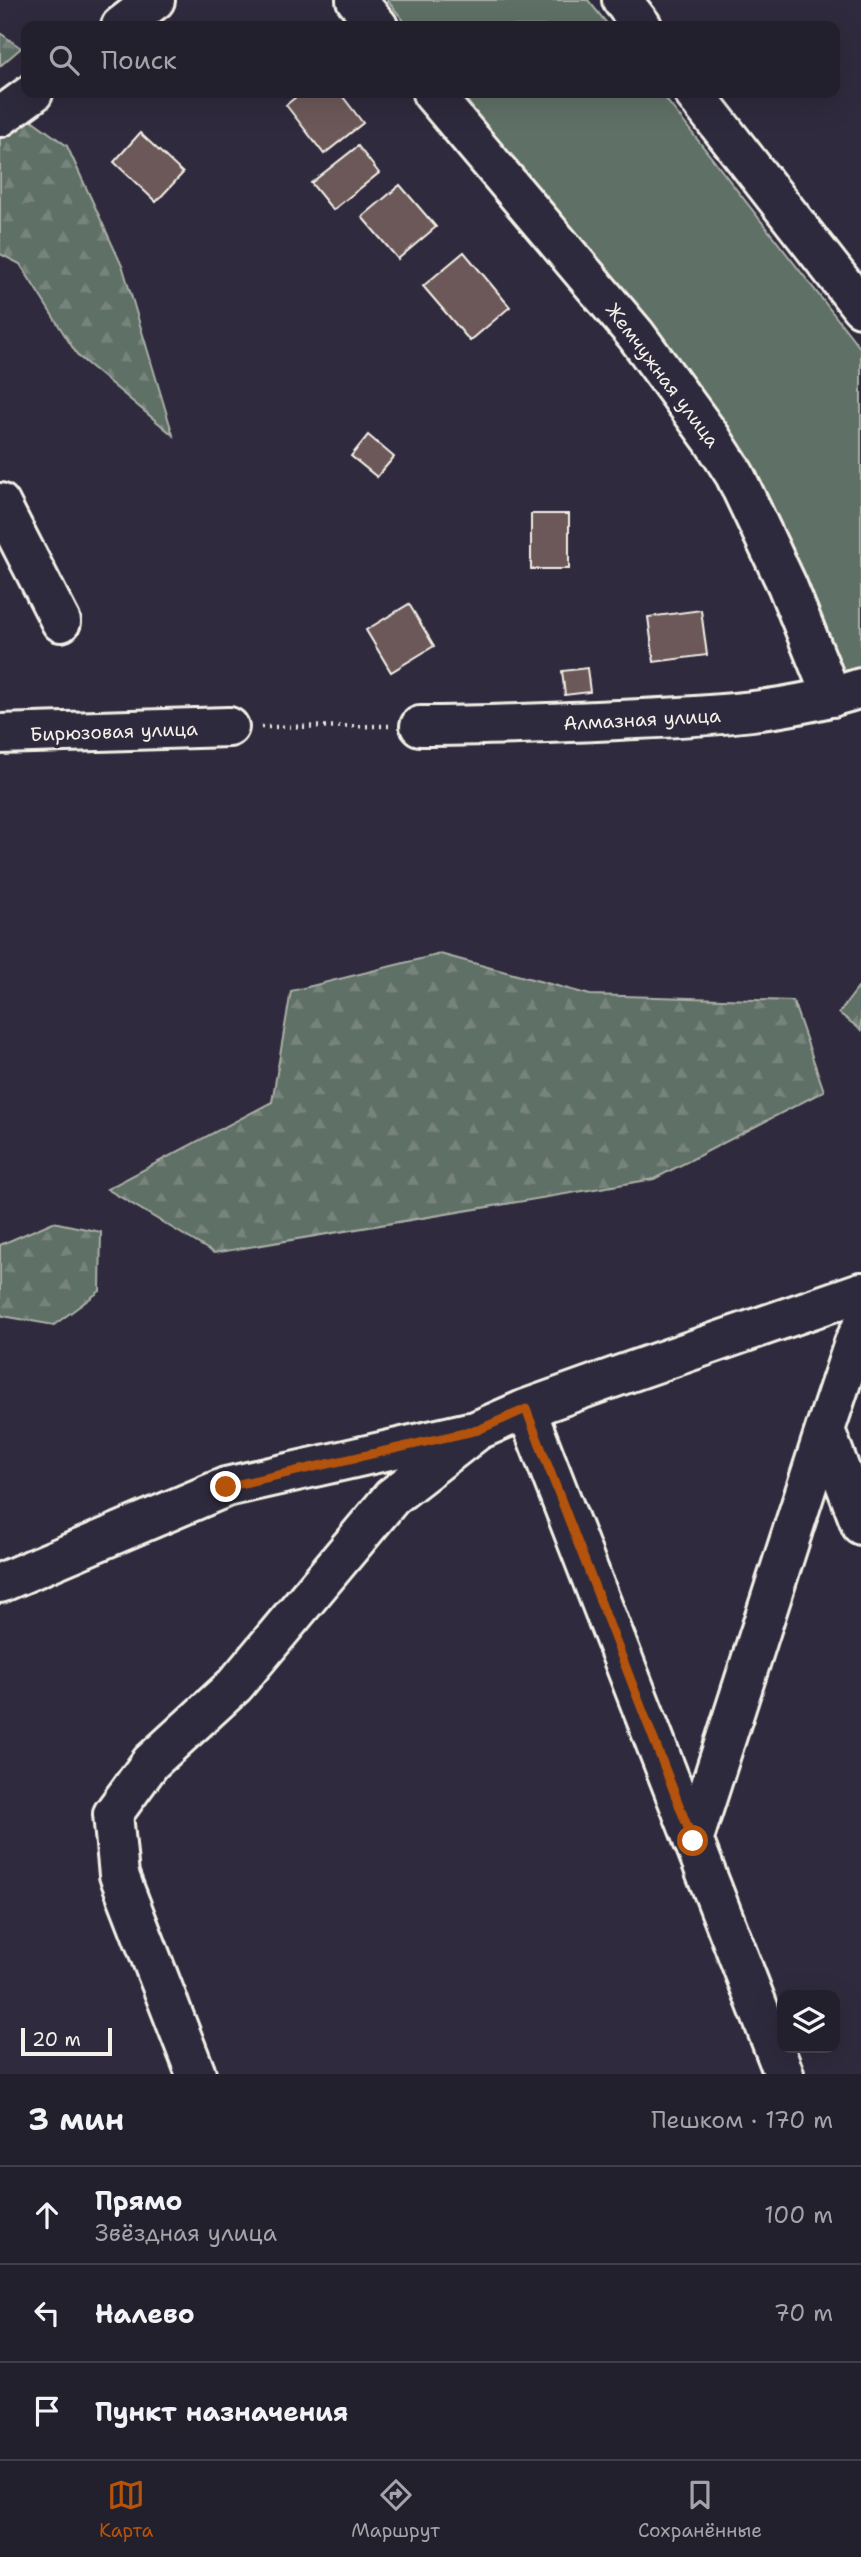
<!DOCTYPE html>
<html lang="ru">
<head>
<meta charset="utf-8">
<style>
  body { margin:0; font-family:"Shantell Sans",sans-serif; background:#2b2836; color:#f1f3f6 }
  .controls { position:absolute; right:21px; bottom:21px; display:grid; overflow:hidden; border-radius:14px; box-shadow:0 7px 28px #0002 }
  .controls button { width:63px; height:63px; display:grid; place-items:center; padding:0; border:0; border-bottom:2px solid #403e4a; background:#23202e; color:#f1f3f6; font:35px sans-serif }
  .scale { position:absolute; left:21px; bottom:18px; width:91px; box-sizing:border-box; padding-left:7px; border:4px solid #f4f1e8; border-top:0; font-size:19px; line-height:24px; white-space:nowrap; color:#f4f1e8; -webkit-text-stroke:5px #2f2a3d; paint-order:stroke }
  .stop { position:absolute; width:21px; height:21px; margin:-16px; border:5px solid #b45309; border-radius:50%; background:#fff }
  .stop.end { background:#b45309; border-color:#fff; box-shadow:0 2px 7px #0008 }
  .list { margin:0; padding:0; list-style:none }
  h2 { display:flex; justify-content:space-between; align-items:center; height:91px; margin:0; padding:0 28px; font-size:30px }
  h2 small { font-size:23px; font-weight:400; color:#a3a3aa }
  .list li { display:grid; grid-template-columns:46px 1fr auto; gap:21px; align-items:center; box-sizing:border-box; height:98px; padding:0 28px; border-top:2px solid #403e4a }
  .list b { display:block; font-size:26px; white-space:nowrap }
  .list p { margin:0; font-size:23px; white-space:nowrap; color:#a3a3aa }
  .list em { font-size:23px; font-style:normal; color:#a3a3aa }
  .icon { flex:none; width:38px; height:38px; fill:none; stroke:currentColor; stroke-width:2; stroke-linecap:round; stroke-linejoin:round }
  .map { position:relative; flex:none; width:861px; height:2074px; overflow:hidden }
  .search { position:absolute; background:#23202e; box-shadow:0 7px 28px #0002; left:21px; right:21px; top:21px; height:77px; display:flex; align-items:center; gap:18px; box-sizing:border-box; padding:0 24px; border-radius:14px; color:#a3a3aa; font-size:26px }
  .sheet { height:385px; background:#23202e }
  nav { display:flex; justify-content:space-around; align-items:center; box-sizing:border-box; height:98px; border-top:2px solid #403e4a; background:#23202e; font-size:19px; color:#a3a3aa }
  nav a { display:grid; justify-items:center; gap:4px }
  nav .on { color:#b45309 }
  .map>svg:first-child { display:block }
  .green { fill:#5f6f66; stroke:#aab0a7; stroke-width:2 }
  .forest { fill:url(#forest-firs); stroke:#aab0a7; stroke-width:2 }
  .building { fill:#6c5959; stroke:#f4f1e8; stroke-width:2 }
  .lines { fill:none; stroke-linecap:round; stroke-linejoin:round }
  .minor-casing { stroke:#f4f1e8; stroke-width:44 }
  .path { stroke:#f4f1e8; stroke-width:4.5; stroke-dasharray:2 5; stroke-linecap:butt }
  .minor { stroke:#2f2a3d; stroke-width:38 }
  .route { stroke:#b45309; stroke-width:9 }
  .labels { text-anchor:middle; stroke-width:7; stroke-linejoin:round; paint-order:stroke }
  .street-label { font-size:19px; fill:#f4f1e8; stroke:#2f2a3d }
</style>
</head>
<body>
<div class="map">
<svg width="861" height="2074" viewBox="0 0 861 2074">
  <defs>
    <pattern id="forest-firs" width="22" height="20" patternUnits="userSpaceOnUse" patternTransform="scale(1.75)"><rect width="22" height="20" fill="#5f6f66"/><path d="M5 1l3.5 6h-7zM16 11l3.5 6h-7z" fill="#77847c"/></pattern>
  </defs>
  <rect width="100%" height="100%" fill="#2f2a3d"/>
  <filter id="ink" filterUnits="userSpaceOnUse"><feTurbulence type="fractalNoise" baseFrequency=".0143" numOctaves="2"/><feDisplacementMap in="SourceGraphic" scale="14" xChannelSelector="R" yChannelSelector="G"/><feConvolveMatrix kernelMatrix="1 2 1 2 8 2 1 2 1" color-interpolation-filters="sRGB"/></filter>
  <g filter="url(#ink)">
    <!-- green -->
    <path class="green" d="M 387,0 L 588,0 L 609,26 L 408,26 Z
      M 461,93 L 661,93 L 861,349 L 861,681 L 843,678 L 628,306 Z"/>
    <!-- forest -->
    <path class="forest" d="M 0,33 L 21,48 L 0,66 Z
      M 29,118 L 67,146 L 123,268 L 173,435 L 78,356 L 20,264 L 0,254 L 0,136 Z
      M 440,954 L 590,995 L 793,1001 L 824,1091 L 654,1179 L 214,1253 L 107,1189 L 272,1102 L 291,991 Z
      M 861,984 L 861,1030 L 839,1013 Z
      M 53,1222 L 101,1232 L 100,1291 L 54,1325 L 3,1316 L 0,1313 L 0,1245 Z"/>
    <!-- building -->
    <path class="building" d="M 301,93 L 340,93 L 363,123 L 324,154 L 286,105 Z
      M 140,133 L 183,173 L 156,202 L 114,162 Z
      M 358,146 L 379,173 L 333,210 L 311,183 Z
      M 400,185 L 436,227 L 398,259 L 362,217 Z
      M 464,252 L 510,307 L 470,341 L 423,286 Z
      M 368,435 L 394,457 L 377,477 L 351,456 Z
      M 531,514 L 569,514 L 569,569 L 531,569 Z
      M 409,604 L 434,646 L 391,672 L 366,630 Z
      M 701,610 L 707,655 L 654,662 L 648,617 Z
      M 587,668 L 590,692 L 565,695 L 562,671 Z"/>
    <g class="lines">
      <!-- minor casing -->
      <g class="minor-casing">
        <path id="minor" d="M 356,0 L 378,26
          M 622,0 L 642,26
          M 121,26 L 155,0
          M 432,93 L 636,335 L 712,439 L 735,475 L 787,585 L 832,697
          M 694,93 L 861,307
          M 0,117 L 33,93
          M 0,503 L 61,622
          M 420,726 C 486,726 552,723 618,720 C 701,716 782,714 861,688
          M 0,734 L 229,727
          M 526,1409 L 784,2074
          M 825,1430 L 861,1525
          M 0,1583 L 226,1487 L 469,1432
          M 693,1841 L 825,1430 L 854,1343 L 861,1329
          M 196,2074 L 119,1875 L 113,1814 L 151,1762 L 235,1685 L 392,1497 L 478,1430 L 526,1409 L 621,1375 L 861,1292"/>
      </g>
      <!-- path -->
      <path class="path" d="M 261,727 L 389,726"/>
      <!-- minor -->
      <use href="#minor" class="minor"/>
    </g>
  </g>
  <g class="lines" filter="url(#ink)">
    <!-- route -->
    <path class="route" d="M 226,1487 L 478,1430 L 526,1409 L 693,1841"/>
  </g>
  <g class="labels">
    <!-- street labels -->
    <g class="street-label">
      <text transform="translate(663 375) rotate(53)" y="7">Жемчужная улица</text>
      <text transform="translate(642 719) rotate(-3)" y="7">Алмазная улица</text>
      <text transform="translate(114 731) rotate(-2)" y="7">Бирюзовая улица</text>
    </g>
  </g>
</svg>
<div class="controls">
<button><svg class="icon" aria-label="layers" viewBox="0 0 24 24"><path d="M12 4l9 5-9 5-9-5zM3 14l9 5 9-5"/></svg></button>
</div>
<div class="scale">20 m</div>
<div class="stop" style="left:693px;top:1841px"></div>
<div class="stop end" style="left:226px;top:1487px"></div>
<div class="search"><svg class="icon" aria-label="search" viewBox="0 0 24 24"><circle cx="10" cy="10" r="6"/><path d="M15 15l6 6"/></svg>Поиск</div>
</div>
<section class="sheet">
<h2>3 мин<small>Пешком · 170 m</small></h2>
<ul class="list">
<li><svg class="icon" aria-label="ahead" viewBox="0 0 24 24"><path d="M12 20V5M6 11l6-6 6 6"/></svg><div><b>Прямо</b><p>Звёздная улица</p></div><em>100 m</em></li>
<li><svg class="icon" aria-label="left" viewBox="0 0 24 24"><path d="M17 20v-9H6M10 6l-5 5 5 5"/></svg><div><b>Налево</b></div><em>70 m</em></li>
<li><svg class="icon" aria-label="arrive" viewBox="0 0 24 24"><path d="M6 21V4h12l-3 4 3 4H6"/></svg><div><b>Пункт назначения</b></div></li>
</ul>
</section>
<nav>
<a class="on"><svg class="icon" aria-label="map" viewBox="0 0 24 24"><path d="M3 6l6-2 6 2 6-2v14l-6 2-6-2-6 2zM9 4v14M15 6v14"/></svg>Карта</a>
<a><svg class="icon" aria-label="directions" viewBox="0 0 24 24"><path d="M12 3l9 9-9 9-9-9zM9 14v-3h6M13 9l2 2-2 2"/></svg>Маршрут</a>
<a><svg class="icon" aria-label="saved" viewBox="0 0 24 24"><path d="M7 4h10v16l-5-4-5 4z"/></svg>Сохранённые</a>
</nav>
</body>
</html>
